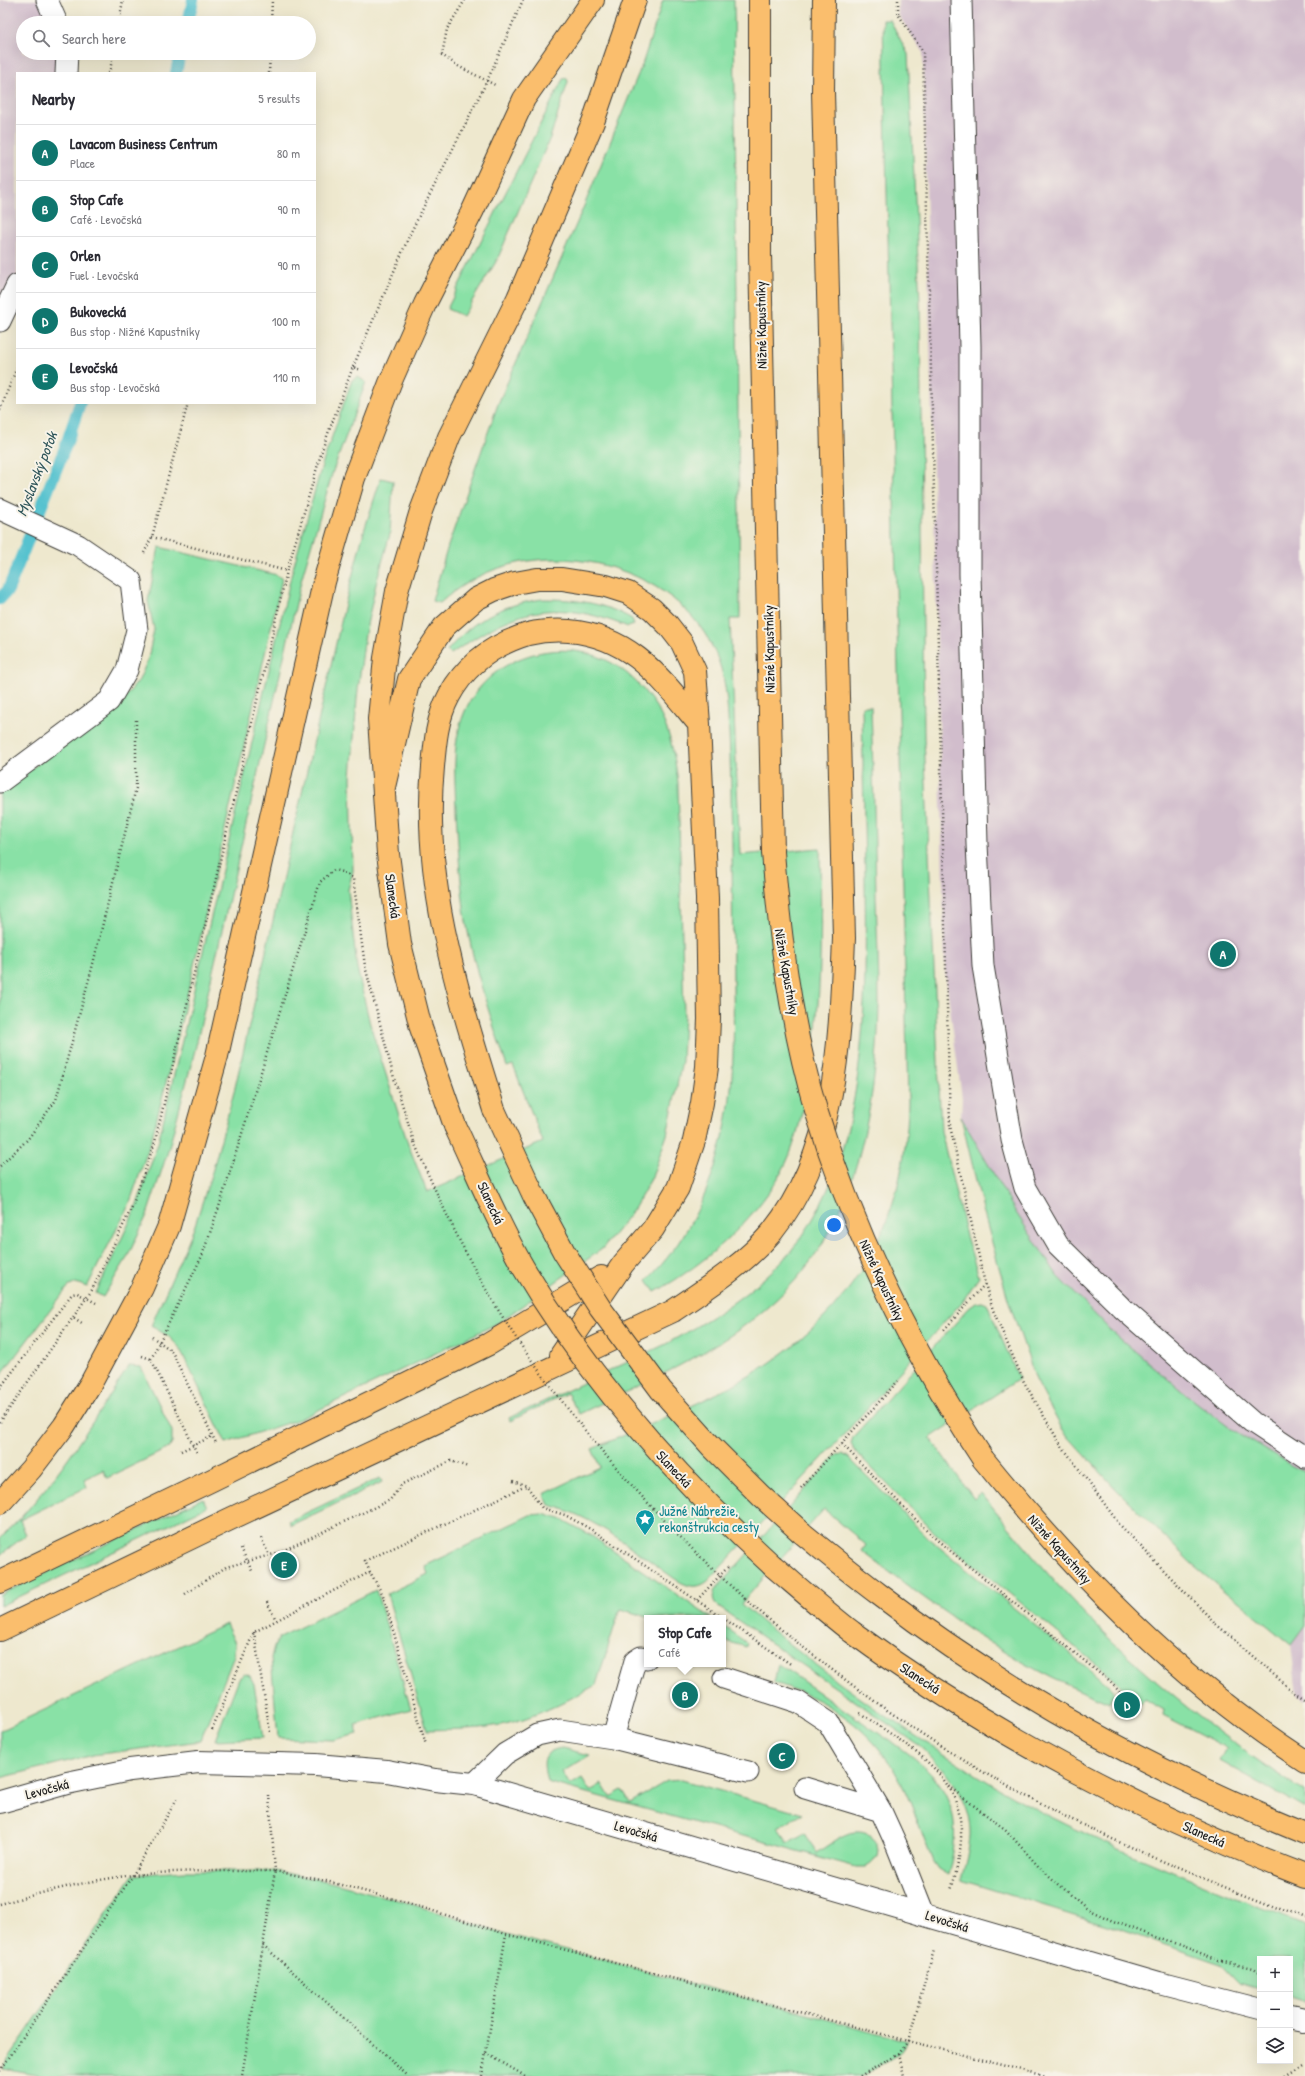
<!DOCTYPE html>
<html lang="en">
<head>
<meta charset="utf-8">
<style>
  body { margin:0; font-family:"Patrick Hand",sans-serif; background:#f2f2f3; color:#2b2b33 }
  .controls { position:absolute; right:12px; bottom:12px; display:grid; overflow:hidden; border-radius:0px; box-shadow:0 4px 16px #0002 }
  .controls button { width:36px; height:36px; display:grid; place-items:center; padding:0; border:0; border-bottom:1px solid #e1e1e2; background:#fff; color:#2b2b33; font:20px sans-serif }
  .you { position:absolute; left:834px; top:1225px; width:14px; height:14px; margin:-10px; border:3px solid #fff; border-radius:50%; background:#1a73e8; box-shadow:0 0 0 6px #1a73e833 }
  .badge { display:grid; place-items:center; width:26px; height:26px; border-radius:50%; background:#0f766e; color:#fff; font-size:13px; font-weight:700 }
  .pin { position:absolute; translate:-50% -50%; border:2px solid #fff; box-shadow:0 1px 4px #0006 }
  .popup { position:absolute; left:644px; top:1615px; width:82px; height:52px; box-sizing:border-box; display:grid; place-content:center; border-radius:0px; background:#fff; filter:drop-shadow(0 1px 3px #0005); font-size:13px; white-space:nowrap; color:#7c7c81 }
  .popup b { font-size:15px; color:#2b2b33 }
  .popup::after { content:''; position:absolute; left:50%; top:100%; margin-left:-8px; border:8px solid transparent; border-top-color:#fff }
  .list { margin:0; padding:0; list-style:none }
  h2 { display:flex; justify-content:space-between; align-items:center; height:52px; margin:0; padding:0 16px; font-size:17px }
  h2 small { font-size:13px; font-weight:400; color:#7c7c81 }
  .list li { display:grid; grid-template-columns:26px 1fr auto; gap:12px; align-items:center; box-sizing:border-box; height:56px; padding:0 16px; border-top:1px solid #e1e1e2 }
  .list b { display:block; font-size:15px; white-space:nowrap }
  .list p { margin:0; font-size:13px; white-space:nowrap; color:#7c7c81 }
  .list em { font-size:13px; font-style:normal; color:#7c7c81 }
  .icon { flex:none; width:22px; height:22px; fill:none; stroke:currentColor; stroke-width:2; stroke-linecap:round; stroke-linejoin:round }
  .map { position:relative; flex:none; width:1305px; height:2076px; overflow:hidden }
  .search { position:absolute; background:#fff; box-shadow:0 4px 16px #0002; left:16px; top:16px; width:300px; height:44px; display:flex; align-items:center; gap:10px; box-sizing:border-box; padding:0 14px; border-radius:22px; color:#7c7c81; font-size:15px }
  .panel { position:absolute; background:#fff; box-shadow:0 4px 16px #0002; left:16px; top:72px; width:300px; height:332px; border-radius:0px }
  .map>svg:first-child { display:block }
  .industrial { fill:#d1bdcc }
  .green { fill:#89e1a6; stroke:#527e61 }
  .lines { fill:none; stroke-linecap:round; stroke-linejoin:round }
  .stream { stroke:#56c2cf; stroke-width:12 }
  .lane-casing { stroke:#3c3b37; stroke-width:23 }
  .street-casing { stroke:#3c3b37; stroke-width:24 }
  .highway-casing { stroke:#3c3b37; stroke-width:24 }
  .path { stroke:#3c3b37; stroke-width:2.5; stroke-dasharray:1 3; stroke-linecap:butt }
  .lane { stroke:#fff; stroke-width:21 }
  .street { stroke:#fff; stroke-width:22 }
  .highway { stroke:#fabe6d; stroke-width:22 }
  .highway-bridge-casing { stroke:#3c3b37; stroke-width:24; stroke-linecap:butt }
  .path-bridge { stroke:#3c3b37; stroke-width:2.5; stroke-dasharray:1 3; stroke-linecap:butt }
  .highway-bridge { stroke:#fabe6d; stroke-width:22 }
  .labels { text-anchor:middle; stroke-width:4; stroke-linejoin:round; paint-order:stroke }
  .street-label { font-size:14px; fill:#1c1c1c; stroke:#f7f3e8 }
  .culture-label { font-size:14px; fill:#0d838f; stroke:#f7f3e8; text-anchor:start }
  .water-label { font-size:15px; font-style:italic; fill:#30565b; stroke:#f7f3e8 }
</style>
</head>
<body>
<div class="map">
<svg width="1305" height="2076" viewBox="0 0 1305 2076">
  <rect width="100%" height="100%" fill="#f7f3e8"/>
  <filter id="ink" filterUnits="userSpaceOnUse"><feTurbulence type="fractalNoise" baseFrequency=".025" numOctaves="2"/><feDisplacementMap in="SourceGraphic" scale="8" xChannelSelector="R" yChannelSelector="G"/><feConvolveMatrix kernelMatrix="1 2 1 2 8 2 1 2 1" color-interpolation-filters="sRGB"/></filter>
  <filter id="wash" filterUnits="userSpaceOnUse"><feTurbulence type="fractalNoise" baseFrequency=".012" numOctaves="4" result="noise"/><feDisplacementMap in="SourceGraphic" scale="16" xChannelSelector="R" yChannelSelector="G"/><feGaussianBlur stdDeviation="0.9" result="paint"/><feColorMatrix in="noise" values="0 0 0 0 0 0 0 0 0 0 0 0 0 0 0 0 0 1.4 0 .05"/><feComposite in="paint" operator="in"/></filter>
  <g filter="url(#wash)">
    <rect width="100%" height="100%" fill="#eee8ce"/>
    <!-- industrial -->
    <path class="industrial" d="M 0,0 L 47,0 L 57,23 L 23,23 L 23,53 L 67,53 L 66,73 L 17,73 L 17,285 L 0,321 Z
      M 898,0 L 1305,0 L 1305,1472 L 1292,1466 L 1230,1428 L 1183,1392 L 1110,1330 L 1057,1275 L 1015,1211 L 961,1117 L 962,1098 L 945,970 L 923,53 L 898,14 Z
      M 1305,1626 L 1305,1700 L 1297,1695 L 1291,1645 Z"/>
    <!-- green -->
    <path class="green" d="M 663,0 L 734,0 L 740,619 L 730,619 L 740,855 L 820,848 C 821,932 823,1016 805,1098 C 800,1123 794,1150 781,1173 C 752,1223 705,1264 655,1292 L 647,1280 C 684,1244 707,1199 720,1149 C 735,1096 734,1039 733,984 C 733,937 732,889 732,842 C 731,806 731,770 729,734 C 727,704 727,676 713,648 C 688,596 631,566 575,560 C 525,555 477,569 440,603 L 432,601 L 448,546 L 498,404 L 579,218 L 642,65 Z
      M 883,20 L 890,20 L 908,54 L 920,303 L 924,737 L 941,1131 L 966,1236 L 979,1277 L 962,1302 L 839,1440 L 708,1581 C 697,1589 690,1587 678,1581 C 639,1554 595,1516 549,1505 L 544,1494 L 600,1467 L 592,1449 C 645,1426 700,1405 749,1376 C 853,1314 907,1223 908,1102 Z
      M 567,78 L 568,82 L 550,138 L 497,260 L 463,316 L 447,309 L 563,79 Z
      M 358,377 L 366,382 L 333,471 L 302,577 L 195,1050 L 169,1148 L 147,1215 L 127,1258 L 103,1297 L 96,1293 L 136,1208 L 158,1143 L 292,572 L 322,465 L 352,380 Z
      M 381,478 L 393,481 L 390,534 L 376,584 L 365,634 L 357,698 L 351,777 L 353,871 L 348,890 L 357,968 L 370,1024 L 408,1144 L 427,1192 L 543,1142 L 513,1065 L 507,1067 C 491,1018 473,967 465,915 C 460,880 458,845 456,810 C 455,779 452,748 462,719 C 483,656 565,630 620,668 C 631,676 641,686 649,697 C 669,722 674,751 678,783 L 684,1015 L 682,1061 L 667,1135 L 652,1177 L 634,1209 L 602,1249 L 498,1323 L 300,1419 L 226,1443 L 179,1347 L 168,1336 L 151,1326 L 194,1228 L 213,1169 L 234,1092 L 345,604 L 364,531 Z
      M 159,547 L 277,575 L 282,579 L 176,1044 L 151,1141 L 129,1205 L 87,1287 L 76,1283 L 68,1287 L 0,1376 L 0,791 L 116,708 L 139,680 L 148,659 L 154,629 L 148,601 Z
      M 542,599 C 574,599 603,602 632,619 L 634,625 L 628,627 C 553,597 515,609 451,654 L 447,651 C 475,618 499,606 542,599 Z
      M 862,706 L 871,706 C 873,770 875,834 876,898 C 877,933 879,969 879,1005 C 877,1100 858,1216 789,1287 C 731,1347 653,1379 579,1414 L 567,1393 L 510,1421 L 509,1418 L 666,1344 C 716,1316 770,1283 803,1235 C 870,1136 866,990 865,875 C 864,819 863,763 862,706 Z
      M 961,1117 L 1015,1211 L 1057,1275 L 1110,1330 L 1183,1392 L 1230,1428 L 1292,1466 L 1305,1472 L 1305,1626 L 1291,1645 L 1190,1562 L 1116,1489 L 1063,1431 L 1036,1380 L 1008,1299 L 984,1214 Z
      M 982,1302 L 987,1304 L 1019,1379 L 930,1438 L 974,1499 L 981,1493 C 1014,1533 1046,1574 1082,1611 C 1148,1680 1224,1740 1305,1792 L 1305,1809 L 1220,1761 L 1227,1748 L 1163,1715 L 1164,1710 L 1144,1699 L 1141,1704 L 1135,1700 L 1113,1678 L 934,1532 L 854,1450 L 851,1444 L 853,1437 L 969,1308 L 976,1303 Z
      M 129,1366 L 141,1367 L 172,1431 L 172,1444 L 167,1449 L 107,1478 L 103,1470 L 84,1479 L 87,1487 L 20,1520 L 26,1535 L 0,1555 L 0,1539 C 52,1489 90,1426 129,1366 Z
      M 842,1454 L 848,1457 L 928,1538 L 1107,1684 L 1115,1693 L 1109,1703 C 1084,1692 1058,1682 1035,1669 C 975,1636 916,1593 862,1551 L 866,1545 L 824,1509 L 741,1604 C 808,1662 879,1714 955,1761 C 983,1779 1012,1797 1043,1813 C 1128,1856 1216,1890 1305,1925 L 1305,2002 L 1290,1997 L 1290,1959 L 1260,1959 L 1260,1989 L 1239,1983 L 1221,1964 L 1110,1926 L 961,1880 C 965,1864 971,1845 970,1829 C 968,1796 943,1767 920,1746 L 717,1606 C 713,1600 712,1597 715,1590 L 836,1455 Z
      M 380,1478 L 382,1482 L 291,1525 L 289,1521 Z
      M 203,1498 L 207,1507 L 0,1606 L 0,1595 Z
      M 543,1514 L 563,1520 L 589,1534 L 711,1618 L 651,1618 L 620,1609 L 596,1685 C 565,1702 529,1721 494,1726 C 472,1730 449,1729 427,1730 L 387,1594 L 428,1574 L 425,1566 L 530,1515 Z
      M 376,1590 L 411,1709 L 355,1725 L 358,1734 L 333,1740 L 278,1738 L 271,1658 L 274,1646 L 280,1637 Z
      M 226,1624 L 235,1643 L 234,1656 L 200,1741 L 93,1755 L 0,1778 L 0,1731 Z
      M 723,1626 L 747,1643 L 746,1647 L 723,1640 Z
      M 778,1664 C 808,1685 838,1705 868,1726 C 930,1768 971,1792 948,1875 L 938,1869 L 933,1862 C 921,1832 911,1798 894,1770 C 867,1725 823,1697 774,1683 Z
      M 245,1674 L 250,1676 L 254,1684 L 263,1738 L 215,1740 L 239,1678 Z
      M 562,1748 L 590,1755 L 562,1772 L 570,1785 L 582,1778 L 590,1791 L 602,1784 L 610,1797 L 622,1790 L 630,1803 L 667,1781 L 682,1780 L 802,1814 L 778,1827 L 787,1843 L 805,1833 L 816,1853 C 826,1847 844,1833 855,1832 C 878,1830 887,1857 866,1867 L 856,1867 L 547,1782 C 543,1764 540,1751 562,1748 Z
      M 184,1871 L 275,1871 L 326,1881 L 405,1902 L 506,1934 L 908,2041 L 899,2054 L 860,2076 L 48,2076 L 2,2068 L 133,1875 Z"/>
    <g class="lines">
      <!-- stream -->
      <path class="stream" d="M 188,23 L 193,0
        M 176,73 L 180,53
        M 0,599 L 8,590 L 66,445 L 80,403"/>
    </g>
  </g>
  <g filter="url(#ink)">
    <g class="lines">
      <!-- lane casing -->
      <g class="lane-casing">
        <path id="lane" d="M 47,0 L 57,23
          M 961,0 L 970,346 L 970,574 L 977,844 L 983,966 L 1012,1140 L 1025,1188 L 1058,1245 L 1122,1308 L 1252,1422 L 1305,1457
          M 66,73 L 67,53
          M 0,321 L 17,285
          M 0,509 L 78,545 L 131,581 L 137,630 L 127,670 L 109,701 L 0,782
          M 724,1678 L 798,1702 L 828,1722 L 881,1811
          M 613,1738 L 635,1661 L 641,1657 L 647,1658
          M 474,1784 L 505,1754 L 537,1735 L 560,1730 L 613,1738 L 748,1772
          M 805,1788 L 881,1811 L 897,1846 L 924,1914"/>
      </g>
      <!-- street casing -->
      <g class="street-casing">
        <path id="street" d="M 0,1802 L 67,1783 L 130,1770 L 198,1762 L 316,1765 L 387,1771 L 435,1780 L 474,1784 L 1159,1983 L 1260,2009
          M 1290,2017 L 1305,2020"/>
      </g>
      <!-- highway casing -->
      <g class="highway-casing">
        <path id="highway" d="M 760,0 L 760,254 L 773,852
          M 384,787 L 409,679 L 444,627 L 476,599 L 494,590 L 515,583 L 537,579 L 562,579 L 606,586 L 628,593 L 652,609 L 668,625 L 682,643 L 695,671 L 699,724 L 707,898 L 709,1019 L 707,1067 L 702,1103 L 694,1141 L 678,1188 L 653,1229 L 623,1264 L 561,1355
          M 494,1110 C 460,999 421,885 433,767 C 435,743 437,718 449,696 C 466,664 495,644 528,634 C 541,631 555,630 569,631 C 633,637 661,679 699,724
          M 455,1126 L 421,1028 L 400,944 L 388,854 L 379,719 L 385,658 L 397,591 L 421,511 L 449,437 L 518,298 L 593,122 L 635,0
          M 983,1459 C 1077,1575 1178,1679 1305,1761
          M 0,1503 L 31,1469 L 64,1426 L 91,1383 L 142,1288 L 169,1226 L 217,1056 L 324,582 L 354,478 L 390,383 L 425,304 L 473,210 L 524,99 L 593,0
          M 802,1533 C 828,1554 853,1575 880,1595 C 1009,1694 1154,1772 1305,1833
          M 773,1566 C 799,1588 825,1611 852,1632 C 988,1732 1148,1816 1305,1876
          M 0,1582 L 210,1481 L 489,1344 L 601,1277
          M 0,1630 L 228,1520 L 673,1311 C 707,1288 745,1264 772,1232 C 838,1150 840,1038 844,938 L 823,91 L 824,0"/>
      </g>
      <!-- path -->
      <path class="path" d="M 465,0 L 447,29 L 442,55 L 458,66 L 495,85
        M 898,0 L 898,14 L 923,52 L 950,1126 L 985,1284 L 943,1331
        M 119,23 L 123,0
        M 271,23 L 272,0
        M 109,73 L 114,53
        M 269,73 L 270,53
        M 353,367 L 410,234 L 487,81 L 523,0
        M 0,410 L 17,367
        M 152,537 L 287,571
        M 144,553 L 152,537 L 188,403
        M 0,1166 L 28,1139 L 56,1100 L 92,968 L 136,788 L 136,718
        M 985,1284 L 993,1310 L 1024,1382 L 1059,1442 L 1120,1525 L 1216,1624 L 1297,1695 L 1305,1700
        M 74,1318 L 82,1323
        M 152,1337 L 168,1348 L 172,1352 L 216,1443
        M 142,1356 L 151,1359 L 197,1453
        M 151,1359 L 202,1256 L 221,1201 L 320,882 L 334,870 L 342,872 L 353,878 L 365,966 L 394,1078 L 414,1142
        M 0,1388 L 72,1294 L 77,1293 L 98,1304
        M 0,1422 L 92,1290 L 132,1207 L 155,1142 L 287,571 L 323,447 L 353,367 L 361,370
        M 842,1444 L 931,1535 L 1109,1681 L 1119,1691 L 1127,1705
        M 181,1451 L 213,1436
        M 513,1481 L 527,1486 L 542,1508 L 565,1515 L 592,1530 L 723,1618
        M 801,1488 L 898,1381
        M 261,1538 L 269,1555
        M 241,1548 L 252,1571
        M 370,1572 L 365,1561 L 526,1486
        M 185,1594 L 226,1567 L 278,1553 L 390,1500 L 402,1484 L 451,1461 L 468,1467
        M 745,1599 C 837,1678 936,1750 1045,1806 C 1129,1850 1217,1884 1305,1918
        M 697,1600 L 728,1567
        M 267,1602 L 276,1620
        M 723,1618 L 792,1665
        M 254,1632 L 270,1732
        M 860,1713 C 935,1764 983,1788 951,1890
        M 212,1730 L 254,1632 L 370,1572 L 383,1595 L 426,1745
        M 948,1786 L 1006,1830 L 1039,1867 L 1087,1909 L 1113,1921 L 1219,1961 L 1253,1968 L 1260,1973
        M 269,1795 L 275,1871 L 326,1881 L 405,1902 L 506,1934 L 908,2041 L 934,1950
        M 0,1904 C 44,1892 89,1880 134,1875 C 181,1870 228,1871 275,1871 L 242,2076
        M 263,1945 L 408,2076
        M 486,2053 L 525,2076
        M 899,2054 L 904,2076
        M 0,2071 L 133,1875 L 178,1797
        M 482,2076 L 506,1934
        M 860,2076 L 899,2054 L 908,2041 L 1046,2076
        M 1285,2076 L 1305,2064"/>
      <!-- lane -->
      <use href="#lane" class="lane"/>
      <!-- street -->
      <use href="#street" class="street"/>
      <!-- highway -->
      <use href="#highway" class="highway"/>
      <!-- highway-bridge casing -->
      <g class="highway-bridge-casing">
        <path id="highway-bridge" d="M 773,852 C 780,939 791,1026 816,1110 C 854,1235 911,1350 983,1459
          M 494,1110 L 534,1196 L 564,1252 L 600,1308 L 661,1390 L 711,1446 L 761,1496 L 802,1533
          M 455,1126 C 477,1173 497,1222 523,1267 C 590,1381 677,1478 773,1566"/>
      </g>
      <!-- path-bridge -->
      <path class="path-bridge" d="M 414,1142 C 447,1219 485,1297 535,1365 C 597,1451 667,1528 745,1599"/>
      <!-- highway-bridge -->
      <use href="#highway-bridge" class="highway-bridge"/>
    </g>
  </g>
  <!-- icons -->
  <defs>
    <g id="sight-pin" transform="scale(1)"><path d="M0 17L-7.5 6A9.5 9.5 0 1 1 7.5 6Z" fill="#0f9aa8" stroke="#f7f3e8"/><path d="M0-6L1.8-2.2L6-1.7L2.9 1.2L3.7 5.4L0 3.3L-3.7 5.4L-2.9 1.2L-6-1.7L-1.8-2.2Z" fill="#fff"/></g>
  </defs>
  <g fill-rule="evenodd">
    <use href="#sight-pin" x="645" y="1519"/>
  </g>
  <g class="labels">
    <!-- street labels -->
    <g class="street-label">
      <text transform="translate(761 325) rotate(-91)" y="5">Nižné Kapustníky</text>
      <text transform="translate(769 649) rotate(-91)" y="5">Nižné Kapustníky</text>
      <text transform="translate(393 896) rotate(82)" y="5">Slanecká</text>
      <text transform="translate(787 972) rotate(80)" y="5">Nižné Kapustníky</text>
      <text transform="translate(491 1203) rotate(65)" y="5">Slanecká</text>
      <text transform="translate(882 1280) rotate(65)" y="5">Nižné Kapustníky</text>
      <text transform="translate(674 1469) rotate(47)" y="5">Slanecká</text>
      <text transform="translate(1060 1549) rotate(48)" y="5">Nižné Kapustníky</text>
      <text transform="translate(920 1678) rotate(33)" y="5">Slanecká</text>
      <text transform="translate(47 1789) rotate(-15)" y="5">Levočská</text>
      <text transform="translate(636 1831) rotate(16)" y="5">Levočská</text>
      <text transform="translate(1204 1834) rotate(24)" y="5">Slanecká</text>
      <text transform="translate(947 1921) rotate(17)" y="5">Levočská</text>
    </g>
    <!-- culture labels -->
    <g class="culture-label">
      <text x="659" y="1516">Južné Nábrežie,<tspan x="659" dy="16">rekonštrukcia cesty</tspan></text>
    </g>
    <!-- water labels -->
    <g class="water-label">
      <text transform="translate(37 474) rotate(-69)" y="5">Myslavský potok</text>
    </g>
  </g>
</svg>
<div class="controls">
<button>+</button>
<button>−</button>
<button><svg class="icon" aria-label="layers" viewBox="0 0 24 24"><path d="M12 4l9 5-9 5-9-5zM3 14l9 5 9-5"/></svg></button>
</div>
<div class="you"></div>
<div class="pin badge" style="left:1223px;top:954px">A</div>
<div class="pin badge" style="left:685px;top:1695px">B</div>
<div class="popup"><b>Stop Cafe</b>Café</div>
<div class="pin badge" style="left:782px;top:1756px">C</div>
<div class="pin badge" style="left:1127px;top:1705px">D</div>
<div class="pin badge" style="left:284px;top:1565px">E</div>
<div class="search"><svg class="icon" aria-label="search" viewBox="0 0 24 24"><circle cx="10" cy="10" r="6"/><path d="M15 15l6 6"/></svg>Search here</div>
<section class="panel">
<h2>Nearby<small>5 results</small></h2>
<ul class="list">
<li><span class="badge">A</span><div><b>Lavacom Business Centrum</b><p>Place</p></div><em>80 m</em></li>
<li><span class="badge">B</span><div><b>Stop Cafe</b><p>Café · Levočská</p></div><em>90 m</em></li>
<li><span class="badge">C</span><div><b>Orlen</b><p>Fuel · Levočská</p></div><em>90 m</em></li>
<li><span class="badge">D</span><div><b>Bukovecká</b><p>Bus stop · Nižné Kapustníky</p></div><em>100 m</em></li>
<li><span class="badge">E</span><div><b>Levočská</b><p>Bus stop · Levočská</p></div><em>110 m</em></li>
</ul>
</section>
</div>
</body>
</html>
